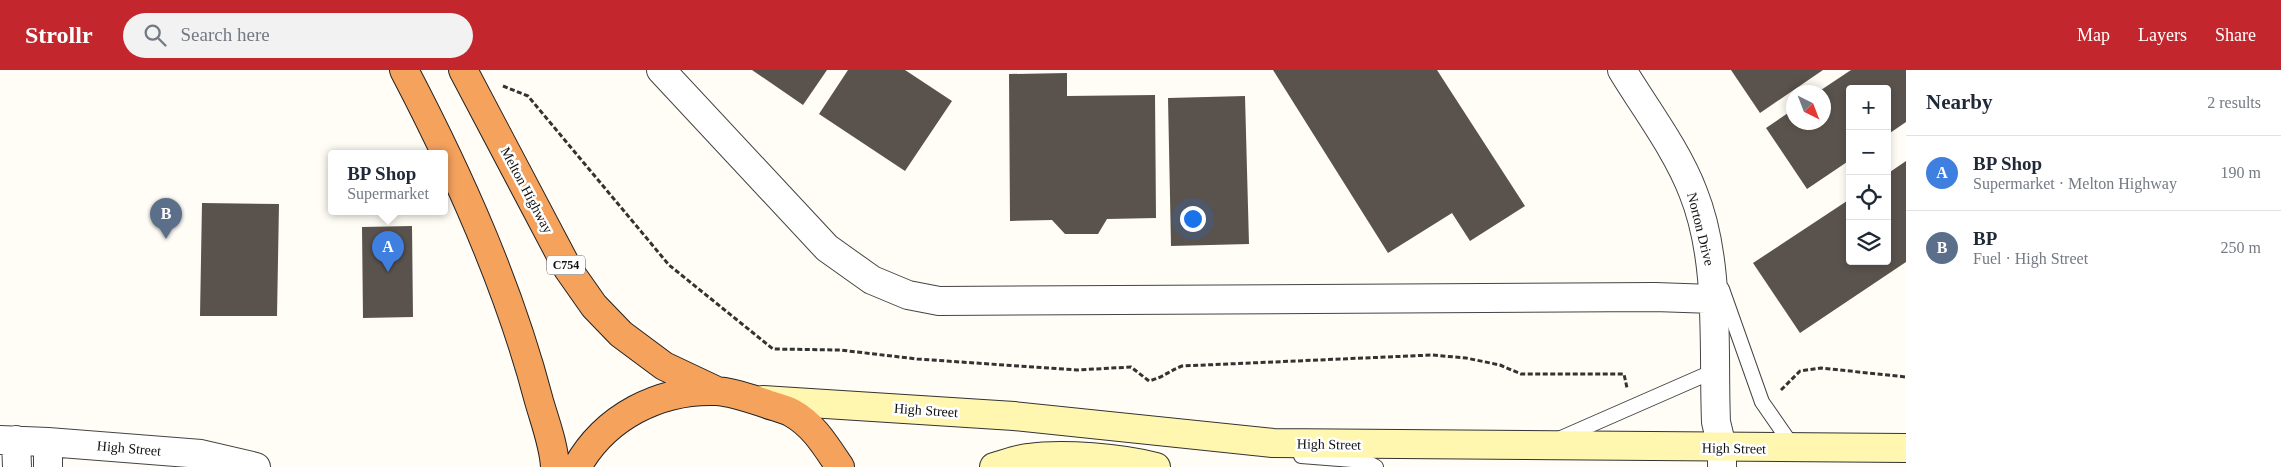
<!DOCTYPE html>
<html lang="en">
<head>
<meta charset="utf-8">
<style>
  body { margin:0; font-family:Georgia,serif; background:#f2f2f3; color:#1f2937 }
  .controls { position:absolute; right:15px; top:15px; display:grid; overflow:hidden; border-radius:5px; box-shadow:0 2px 8px #0003 }
  .controls button { width:45px; height:45px; display:grid; place-items:center; padding:0; border:0; border-bottom:1px solid #e0e1e3; background:#fff; color:#1f2937; font:25px sans-serif }
  .compass { position:absolute; left:1786px; top:15px; width:45px; height:45px; border-radius:50%; background:#fff; box-shadow:0 2px 8px #0003; rotate:138deg }
  .you { position:absolute; left:1192px; top:148px; width:18px; height:18px; margin:-12px; border:4px solid #fff; border-radius:50%; background:#1a73e8; box-shadow:0 0 0 8px #1a73e833 }
  .badge { display:grid; place-items:center; width:32px; height:32px; border-radius:50%; background:#c4262e; color:#fff; font-size:16px; font-weight:700 }
  .pin { position:absolute; translate:-50% -41px; filter:drop-shadow(0 1px 2px #0008) }
  .pin::after { content:''; position:absolute; top:26px; width:18px; height:15px; background:inherit; clip-path:polygon(0 0,100% 0,50% 100%) }
  .popup { position:absolute; left:328px; top:80px; width:120px; height:65px; box-sizing:border-box; display:grid; place-content:center; border-radius:5px; background:#fff; filter:drop-shadow(0 1px 4px #0005); font-size:16px; white-space:nowrap; color:#747a83 }
  .popup b { font-size:19px; color:#1f2937 }
  .popup::after { content:''; position:absolute; left:50%; top:100%; margin-left:-10px; border:10px solid transparent; border-top-color:#fff }
  .list { margin:0; padding:0; list-style:none }
  h2 { display:flex; justify-content:space-between; align-items:center; height:65px; margin:0; padding:0 20px; font-size:21px }
  h2 small { font-size:16px; font-weight:400; color:#747a83 }
  .list li { display:grid; grid-template-columns:32px 1fr auto; gap:15px; align-items:center; box-sizing:border-box; height:75px; padding:0 20px; border-top:1px solid #e0e1e3 }
  .list b { display:block; font-size:19px; white-space:nowrap }
  .list p { margin:0; font-size:16px; white-space:nowrap; color:#747a83 }
  .list em { font-size:16px; font-style:normal; color:#747a83 }
  .icon { flex:none; width:28px; height:28px; fill:none; stroke:currentColor; stroke-width:2; stroke-linecap:round; stroke-linejoin:round }
  .map { position:relative; flex:none; width:1906px; height:397px; overflow:hidden }
  header { display:flex; align-items:center; gap:30px; box-sizing:border-box; height:70px; padding:0 25px; background:#c4262e; color:#fff }
  header strong { font-size:24px }
  nav { display:flex; gap:28px; margin-inline-start:auto; font-size:18px }
  .search { width:350px; height:45px; background:#f2f2f3; display:flex; align-items:center; gap:12px; box-sizing:border-box; padding:0 18px; border-radius:28px; color:#747a83; font-size:19px }
  main { display:flex }
  aside { flex:1; background:#fff }
  .map>svg:first-child { display:block }
  .building { fill:#5a524d }
  .lines { fill:none; stroke-linecap:round; stroke-linejoin:round }
  .lane-casing { stroke:#444; stroke-width:16 }
  .street-casing { stroke:#444; stroke-width:30 }
  .secondary-casing { stroke:#333; stroke-width:30 }
  .highway-casing { stroke:#222; stroke-width:30 }
  .path { stroke:#333; stroke-width:3; stroke-dasharray:5 2.5; stroke-linecap:butt }
  .lane { stroke:#fff; stroke-width:14 }
  .street { stroke:#fff; stroke-width:28 }
  .secondary { stroke:#fff6b0; stroke-width:28 }
  .highway { stroke:#f5a25d; stroke-width:28 }
  .labels { text-anchor:middle; stroke-width:5; stroke-linejoin:round; paint-order:stroke }
  .shield { fill:#fff; stroke:#585858; stroke-width:1 }
  .shield-label { font-size:12px; font-weight:bold; fill:#111 }
  .street-label { font-size:14px; fill:#111; stroke:#fff }
</style>
</head>
<body>
<header>
<strong>Strollr</strong>
<div class="search"><svg class="icon" aria-label="search" viewBox="0 0 24 24"><circle cx="10" cy="10" r="6"/><path d="M15 15l6 6"/></svg>Search here</div>
<nav><a>Map</a><a>Layers</a><a>Share</a></nav>
</header>
<main>
<div class="map">
<svg width="1906" height="397" viewBox="0 0 1906 397">
  <rect width="100%" height="100%" fill="#fffdf5"/>
  <!-- building -->
  <path class="building" d="M 752,0 L 827,0 L 803,35 Z
    M 848,0 L 905,0 L 952,31 L 905,101 L 819,44 Z
    M 1273,0 L 1437,0 L 1525,136 L 1470,171 L 1452,143 L 1388,183 Z
    M 1731,0 L 1823,0 L 1760,43 Z
    M 1851,0 L 1906,0 L 1906,52 L 1887,65 L 1887,19 L 1850,19 L 1850,90 L 1807,119 L 1766,58 L 1794,39 L 1794,52 L 1824,52 L 1824,22 L 1818,22 Z
    M 1067,3 L 1067,26 L 1155,25 L 1156,148 L 1107,149 L 1098,164 L 1065,164 L 1052,150 L 1010,151 L 1009,4 Z
    M 1245,26 L 1249,174 L 1171,176 L 1168,28 Z
    M 1906,91 L 1906,192 L 1800,263 L 1753,193 L 1850,129 L 1850,191 L 1887,191 L 1887,104 Z
    M 202,133 L 279,134 L 277,246 L 200,246 Z
    M 412,156 L 413,247 L 363,248 L 362,157 Z"/>
  <g class="lines">
    <!-- lane casing -->
    <g class="lane-casing">
      <path id="lane" d="M 1722,219 L 1762,332 L 1794,378
        M 1561,368 L 1714,301
        M 1301,386 L 1365,391 L 1376,397"/>
    </g>
    <!-- street casing -->
    <g class="street-casing">
      <path id="street" d="M 661,0 L 827,178 L 872,210 L 908,225 L 939,231 L 1655,227 L 1713,229
        M 1622,0 C 1645,38 1677,80 1693,122 C 1721,191 1713,278 1716,352 L 1722,377 L 1722,397
        M 0,370 L 48,372 L 201,384 L 256,397
        M 16,370 L 17,397
        M 48,397 L 48,372"/>
    </g>
    <!-- secondary casing -->
    <g class="secondary-casing">
      <path id="secondary" d="M 763,330 L 1014,346 L 1273,373 L 1906,378
        M 994,397 C 1005,394 1017,389 1028,388 C 1064,383 1121,388 1156,397"/>
    </g>
    <!-- highway casing -->
    <g class="highway-casing">
      <path id="highway" d="M 404,0 C 459,105 509,216 539,331 C 545,352 554,375 555,397
        M 463,0 L 568,199 L 594,236 L 621,264 L 664,296 L 717,321
        M 577,397 C 605,347 659,319 716,321 C 733,322 752,329 767,334 C 775,337 785,339 792,343 C 814,355 827,378 840,397"/>
    </g>
    <!-- path -->
    <path class="path" d="M 503,16 L 528,26 L 669,195 L 773,279 L 840,280 L 917,289 L 1077,300 L 1131,297 L 1149,311 C 1164,307 1169,301 1182,296 L 1432,285 L 1466,288 L 1500,295 L 1521,304 L 1624,304 L 1627,318
      M 1781,320 L 1800,301 L 1821,298 L 1906,307"/>
    <!-- lane -->
    <use href="#lane" class="lane"/>
    <!-- street -->
    <use href="#street" class="street"/>
    <!-- secondary -->
    <use href="#secondary" class="secondary"/>
    <!-- highway -->
    <use href="#highway" class="highway"/>
  </g>
  <g class="labels">
    <!-- shield labels -->
    <rect class="shield" x="547" y="185.5" width="38" height="19" rx="4"/>
    <g class="shield-label">
      <text x="566" y="199">C754</text>
    </g>
    <!-- street labels -->
    <g class="street-label">
      <text transform="translate(527 120) rotate(62)" y="5">Melton Highway</text>
      <text transform="translate(1701 159) rotate(76)" y="5">Norton Drive</text>
      <text transform="translate(926 340) rotate(4)" y="5">High Street</text>
      <text transform="translate(1329 374) rotate(1)" y="5">High Street</text>
      <text transform="translate(129 378) rotate(5)" y="5">High Street</text>
      <text transform="translate(1734 378) rotate(1)" y="5">High Street</text>
    </g>
  </g>
</svg>
<div class="controls">
<button>+</button>
<button>−</button>
<button><svg class="icon" aria-label="locate" viewBox="0 0 24 24"><circle cx="12" cy="12" r="6"/><path d="M12 2v4M12 18v4M2 12h4M18 12h4"/></svg></button>
<button><svg class="icon" aria-label="layers" viewBox="0 0 24 24"><path d="M12 4l9 5-9 5-9-5zM3 14l9 5 9-5"/></svg></button>
</div>
<svg class="compass" viewBox="-18 -18 36 36"><path d="M0-13l5 13h-10z" fill="#e53935"/><path d="M0 13l5-13h-10z" fill="#747a83"/></svg>
<div class="you"></div>
<div class="pin badge" style="left:388px;top:202px;background:#3f7fe0">A</div>
<div class="popup"><b>BP Shop</b>Supermarket</div>
<div class="pin badge" style="left:166px;top:169px;background:#5c6f8a">B</div>
</div>
<aside>
<h2>Nearby<small>2 results</small></h2>
<ul class="list">
<li><span class="badge" style="background:#3f7fe0">A</span><div><b>BP Shop</b><p>Supermarket · Melton Highway</p></div><em>190 m</em></li>
<li><span class="badge" style="background:#5c6f8a">B</span><div><b>BP</b><p>Fuel · High Street</p></div><em>250 m</em></li>
</ul>
</aside>
</main>
</body>
</html>
